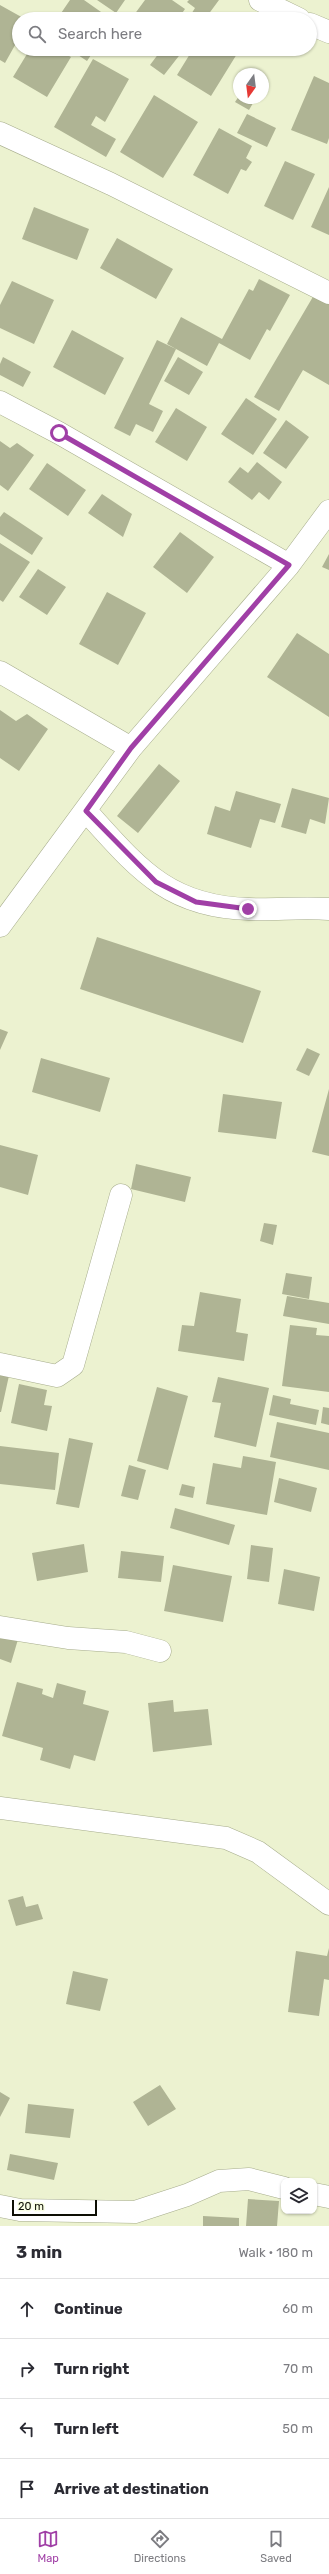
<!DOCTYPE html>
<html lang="en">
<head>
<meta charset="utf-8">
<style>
  body { margin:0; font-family:Rubik,sans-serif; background:#f2f2f3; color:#2b2b33 }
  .controls { position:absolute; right:12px; bottom:12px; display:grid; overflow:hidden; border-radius:8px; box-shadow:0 1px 3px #0004 }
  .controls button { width:36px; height:36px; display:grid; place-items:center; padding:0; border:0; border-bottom:1px solid #e1e1e2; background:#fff; color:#2b2b33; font:20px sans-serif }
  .compass { position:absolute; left:233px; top:68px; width:36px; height:36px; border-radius:50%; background:#fff; box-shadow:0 1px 3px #0004; rotate:194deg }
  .scale { position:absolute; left:12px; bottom:10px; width:85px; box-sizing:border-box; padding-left:4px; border:2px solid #0d0e04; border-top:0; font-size:11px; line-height:14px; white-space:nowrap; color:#0d0e04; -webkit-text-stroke:3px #faffe4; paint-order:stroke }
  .stop { position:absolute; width:12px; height:12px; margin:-9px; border:3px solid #a03fa6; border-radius:50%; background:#fff }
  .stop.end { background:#a03fa6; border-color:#fff; box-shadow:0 1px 4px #0008 }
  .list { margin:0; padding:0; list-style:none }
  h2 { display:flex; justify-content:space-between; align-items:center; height:52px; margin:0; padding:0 16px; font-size:17px }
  h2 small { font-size:13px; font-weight:400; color:#7c7c81 }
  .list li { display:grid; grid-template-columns:26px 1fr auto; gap:12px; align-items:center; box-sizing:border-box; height:60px; padding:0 16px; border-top:1px solid #e1e1e2 }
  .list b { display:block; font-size:15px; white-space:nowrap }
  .list em { font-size:13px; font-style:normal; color:#7c7c81 }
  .icon { flex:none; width:22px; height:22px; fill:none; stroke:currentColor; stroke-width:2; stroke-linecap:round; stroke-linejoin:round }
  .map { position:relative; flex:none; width:329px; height:2226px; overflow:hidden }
  .search { position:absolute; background:#fff; box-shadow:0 1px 3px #0004; left:12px; right:12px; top:12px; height:44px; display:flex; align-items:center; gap:10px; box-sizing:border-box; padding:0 14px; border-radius:22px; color:#7c7c81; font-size:15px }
  .sheet { height:292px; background:#fff }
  nav { display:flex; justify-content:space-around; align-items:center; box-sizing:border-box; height:56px; border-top:1px solid #e1e1e2; background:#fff; font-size:11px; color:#7c7c81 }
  nav a { display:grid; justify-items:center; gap:2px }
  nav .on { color:#a03fa6 }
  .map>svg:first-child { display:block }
  .building { fill:#afb494 }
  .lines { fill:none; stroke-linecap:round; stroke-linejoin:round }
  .minor-casing { stroke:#a6ac8c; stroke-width:23 }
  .minor { stroke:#fff; stroke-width:22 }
  .route { stroke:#a03fa6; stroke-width:5 }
</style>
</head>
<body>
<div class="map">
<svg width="329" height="2226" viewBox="0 0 329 2226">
  <rect width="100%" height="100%" fill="#ecf2d0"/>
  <!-- building -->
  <path class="building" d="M 70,0 L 84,0 L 111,19 L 57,19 Z
    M 97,0 L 125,0 L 116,13 Z
    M 145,0 L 172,0 L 185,9 L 178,19 L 131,19 Z
    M 189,0 L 219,0 L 205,19 L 188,19 L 195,8 L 187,2 Z
    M 0,5 L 25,19 L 19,19 L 19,38 L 5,63 L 0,60 Z
    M 30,49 L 56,49 L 71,57 L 47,97 L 13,77 Z
    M 69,49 L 95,49 L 87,61 Z
    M 142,49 L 157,49 L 152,56 Z
    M 162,49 L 178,49 L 182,52 L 164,75 L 150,65 Z
    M 193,49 L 240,49 L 211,96 L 177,75 Z
    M 93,59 L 129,79 L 105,122 L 96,116 L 91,125 L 116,139 L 106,157 L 54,127 Z
    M 314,76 L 329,83 L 329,138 L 327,144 L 291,130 Z
    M 154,95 L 198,122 L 163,178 L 120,152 Z
    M 239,96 L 239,98 L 256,98 L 249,110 L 235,102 Z
    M 247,114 L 276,128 L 267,147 L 237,133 Z
    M 219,128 L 252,146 L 246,158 L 252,162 L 246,171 L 241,169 L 228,194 L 193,175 Z
    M 285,161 L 315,174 L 293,220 L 264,206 Z
    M 329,187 L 329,235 L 311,227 Z
    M 34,207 L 89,229 L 77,260 L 22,239 Z
    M 117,238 L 173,269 L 156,299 L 100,268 Z
    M 259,279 L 290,295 L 270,331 L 267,329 L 250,360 L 219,343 L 207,366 L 167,344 L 181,317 L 222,339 L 249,289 L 253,291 Z
    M 12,281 L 54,300 L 34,344 L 0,328 L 0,305 Z
    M 314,295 L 329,304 L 329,385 L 303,370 L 279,411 L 254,397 Z
    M 72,330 L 124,358 L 105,395 L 53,367 Z
    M 157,340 L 176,349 L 149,404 L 163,411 L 153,432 L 136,424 L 130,436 L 114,428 Z
    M 3,357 L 31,372 L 23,387 L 0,375 L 0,364 Z
    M 178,357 L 203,372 L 189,395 L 164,381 Z
    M 246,398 L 277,419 L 253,455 L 221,434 Z
    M 176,408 L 207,427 L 187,461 L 155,442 Z
    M 286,420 L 309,437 L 286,469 L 263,453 Z
    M 0,441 L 10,448 L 17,443 L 34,455 L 8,491 L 0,485 Z
    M 257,462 L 282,482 L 269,500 L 259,492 L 252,500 L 228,482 L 240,467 L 248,473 Z
    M 47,463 L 86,490 L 68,516 L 29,489 Z
    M 102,494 L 132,514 L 123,537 L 88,513 Z
    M 4,512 L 43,538 L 32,555 L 0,534 L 0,517 Z
    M 180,532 L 214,557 L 187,593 L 153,567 Z
    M 0,543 L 30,562 L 3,602 L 0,600 Z
    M 329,554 L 329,570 L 322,567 Z
    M 38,569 L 66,587 L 47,615 L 19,597 Z
    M 107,592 L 146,613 L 118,665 L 79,644 Z
    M 297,633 L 329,654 L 329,717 L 267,677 Z
    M 0,710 L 16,721 L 27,714 L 48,729 L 19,771 L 0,758 Z
    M 159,764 L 180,781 L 138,833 L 117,816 Z
    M 292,788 L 329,798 L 325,824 L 310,819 L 306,834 L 281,827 Z
    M 236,791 L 281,804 L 275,823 L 260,819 L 251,848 L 207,834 L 215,806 L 230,811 Z
    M 97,937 L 261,991 L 243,1043 L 80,989 Z
    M 0,1029 L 8,1032 L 0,1050 Z
    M 307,1048 L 320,1054 L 309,1076 L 296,1070 Z
    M 41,1058 L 110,1078 L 100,1112 L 32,1092 Z
    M 329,1089 L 329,1156 L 312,1152 Z
    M 223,1094 L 282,1102 L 276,1139 L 218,1132 Z
    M 0,1145 L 38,1155 L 28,1195 L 0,1187 Z
    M 136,1164 L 191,1177 L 185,1202 L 131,1189 Z
    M 264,1223 L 277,1225 L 273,1245 L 260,1241 Z
    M 286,1273 L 312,1277 L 309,1299 L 282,1294 Z
    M 200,1292 L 241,1299 L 236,1332 L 248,1334 L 244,1361 L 178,1351 L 182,1325 L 194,1326 Z
    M 287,1296 L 329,1303 L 329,1324 L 283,1316 Z
    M 290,1325 L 317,1328 L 316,1335 L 329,1336 L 329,1392 L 282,1386 Z
    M 0,1369 L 10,1371 L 1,1412 L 0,1412 Z
    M 218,1377 L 269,1388 L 256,1447 L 214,1437 L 221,1403 L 212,1402 Z
    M 19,1384 L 47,1390 L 44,1405 L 52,1406 L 47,1431 L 11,1423 Z
    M 157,1387 L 188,1396 L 168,1470 L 137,1461 Z
    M 273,1395 L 291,1399 L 290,1404 L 319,1410 L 316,1425 L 269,1415 Z
    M 323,1407 L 329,1408 L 329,1425 L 321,1423 Z
    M 277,1422 L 329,1433 L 329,1470 L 270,1457 Z
    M 69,1438 L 93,1443 L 79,1508 L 56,1504 Z
    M 0,1446 L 59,1453 L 55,1490 L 0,1484 Z
    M 243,1456 L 276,1462 L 267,1515 L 206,1504 L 213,1463 L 241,1468 Z
    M 129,1465 L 146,1470 L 138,1500 L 121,1496 Z
    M 279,1478 L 317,1488 L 311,1512 L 274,1502 Z
    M 182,1484 L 195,1487 L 193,1498 L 179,1495 Z
    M 175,1508 L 235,1525 L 229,1545 L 170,1528 Z
    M 84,1544 L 88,1572 L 37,1581 L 32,1553 Z
    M 251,1545 L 273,1548 L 269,1582 L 247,1579 Z
    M 121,1551 L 164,1556 L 161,1582 L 118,1578 Z
    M 173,1565 L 232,1576 L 223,1622 L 164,1611 Z
    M 284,1569 L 320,1577 L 314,1611 L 278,1604 Z
    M 0,1636 L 19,1636 L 11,1663 L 0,1659 Z
    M 17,1682 L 43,1689 L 42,1694 L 53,1698 L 57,1683 L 86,1691 L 83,1704 L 109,1711 L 95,1761 L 74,1755 L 70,1769 L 40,1760 L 43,1748 L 2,1736 Z
    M 173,1700 L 174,1712 L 208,1709 L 212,1745 L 153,1752 L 148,1703 Z
    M 23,1896 L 26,1907 L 38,1904 L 43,1919 L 16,1926 L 8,1900 Z
    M 329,1948 L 329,1980 L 324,1979 L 319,2016 L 288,2012 L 296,1951 L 327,1956 Z
    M 73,1971 L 108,1979 L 100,2011 L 66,2004 Z
    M 160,2085 L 176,2109 L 148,2126 L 133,2102 Z
    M 0,2092 L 10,2098 L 0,2117 Z
    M 28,2104 L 74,2109 L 70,2138 L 25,2133 Z
    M 10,2154 L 58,2163 L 54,2180 L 7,2170 Z
    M 248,2199 L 279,2201 L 277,2226 L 246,2226 Z
    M 203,2216 L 239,2218 L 239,2226 L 203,2226 Z"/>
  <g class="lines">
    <!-- minor casing -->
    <g class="minor-casing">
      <path id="minor" d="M 260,0 L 299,19
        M 310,24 L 329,32
        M 0,133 L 111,184 L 329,293
        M 0,402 L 59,433 L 289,565
        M 0,672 L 131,748
        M 86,811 C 137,867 167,907 249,909 C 276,910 302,907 329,909
        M 0,926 L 131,748 L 289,565 L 329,511
        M 0,1364 L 57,1376 L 73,1365 L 121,1195
        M 0,1627 L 68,1638 L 126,1642 L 160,1651
        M 0,1808 L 226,1838 L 258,1852 L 329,1904
        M 314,2194 L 329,2197
        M 0,2206 L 20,2210 L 135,2212 L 187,2195 L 219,2181 L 249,2179 L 284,2188"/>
    </g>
    <!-- minor -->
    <use href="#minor" class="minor"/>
  </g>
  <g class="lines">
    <!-- route -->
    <path class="route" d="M 59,433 L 289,565 L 131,748 L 86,811 L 156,882 L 196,902 L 248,909"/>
  </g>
</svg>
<div class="controls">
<button><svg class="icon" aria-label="layers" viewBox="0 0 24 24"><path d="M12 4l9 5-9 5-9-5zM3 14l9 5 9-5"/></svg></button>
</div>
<svg class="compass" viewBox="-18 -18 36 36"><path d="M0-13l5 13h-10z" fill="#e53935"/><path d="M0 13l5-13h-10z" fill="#7c7c81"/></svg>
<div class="scale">20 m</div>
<div class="stop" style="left:59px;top:433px"></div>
<div class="stop end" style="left:248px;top:909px"></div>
<div class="search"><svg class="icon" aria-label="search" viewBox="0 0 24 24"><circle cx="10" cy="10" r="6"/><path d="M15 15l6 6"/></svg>Search here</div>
</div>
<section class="sheet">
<h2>3 min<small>Walk · 180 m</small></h2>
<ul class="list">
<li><svg class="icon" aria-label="ahead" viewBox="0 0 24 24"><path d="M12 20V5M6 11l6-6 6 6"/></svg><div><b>Continue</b></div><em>60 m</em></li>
<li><svg class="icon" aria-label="right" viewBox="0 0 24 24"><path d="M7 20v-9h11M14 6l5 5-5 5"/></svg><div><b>Turn right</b></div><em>70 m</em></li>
<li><svg class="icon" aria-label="left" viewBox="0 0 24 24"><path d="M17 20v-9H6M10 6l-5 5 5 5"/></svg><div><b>Turn left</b></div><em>50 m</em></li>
<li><svg class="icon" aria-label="arrive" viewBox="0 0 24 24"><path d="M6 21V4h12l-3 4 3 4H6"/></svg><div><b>Arrive at destination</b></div></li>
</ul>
</section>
<nav>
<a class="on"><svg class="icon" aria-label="map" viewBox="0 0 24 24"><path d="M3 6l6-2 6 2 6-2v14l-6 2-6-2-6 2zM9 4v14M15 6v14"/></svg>Map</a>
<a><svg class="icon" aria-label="directions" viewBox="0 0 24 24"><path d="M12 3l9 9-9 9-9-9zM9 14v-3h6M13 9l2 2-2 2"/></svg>Directions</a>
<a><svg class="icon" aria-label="saved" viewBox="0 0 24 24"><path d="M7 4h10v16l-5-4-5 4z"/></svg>Saved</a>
</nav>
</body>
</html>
